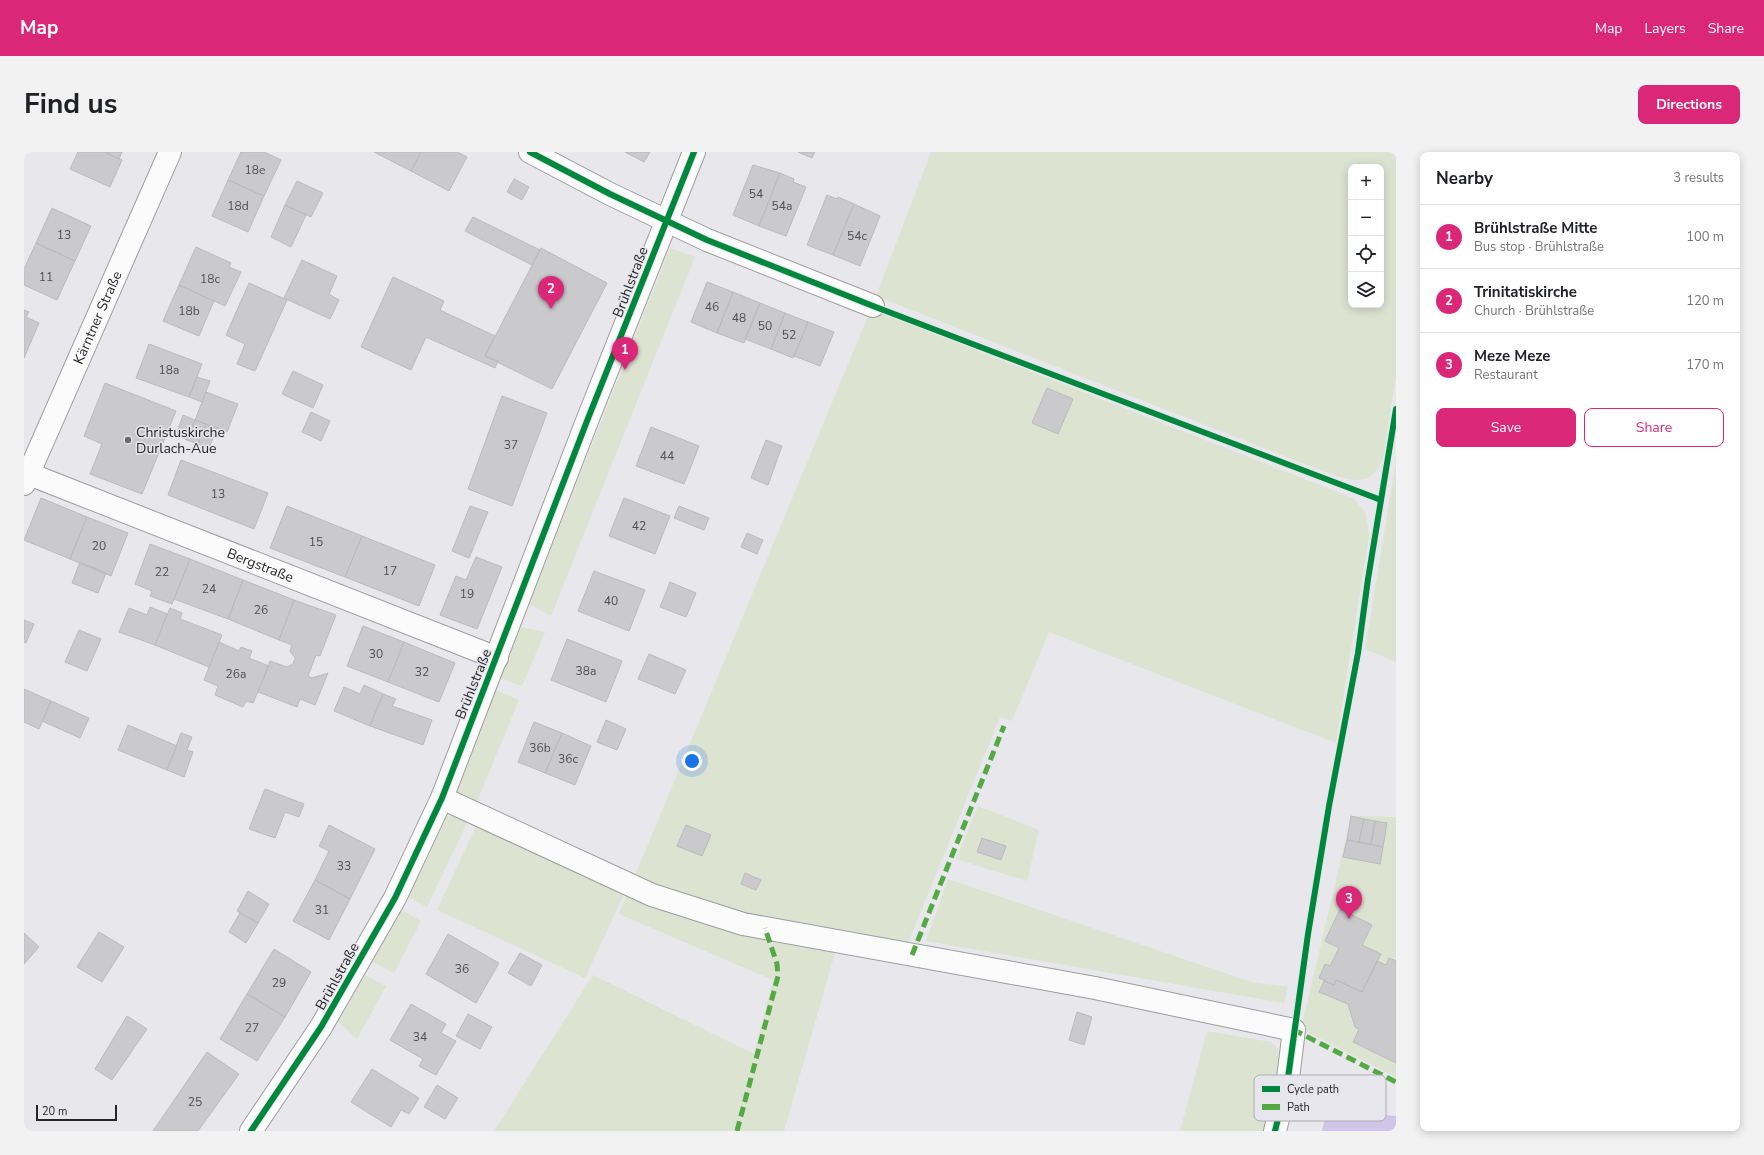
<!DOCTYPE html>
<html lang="en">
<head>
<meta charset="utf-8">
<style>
  body { margin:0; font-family:"Nunito Sans",sans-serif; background:#f2f2f2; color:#202124 }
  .controls { position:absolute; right:12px; top:12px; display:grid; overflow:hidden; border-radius:8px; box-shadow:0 2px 10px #0003 }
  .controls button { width:36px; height:36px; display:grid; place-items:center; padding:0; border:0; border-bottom:1px solid #e0e0e0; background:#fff; color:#202124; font:20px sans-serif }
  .scale { position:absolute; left:12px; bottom:10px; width:81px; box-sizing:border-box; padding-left:4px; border:2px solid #262628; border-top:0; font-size:11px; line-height:14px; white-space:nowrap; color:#262628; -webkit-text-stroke:3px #e7e6ec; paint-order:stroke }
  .you { position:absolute; left:668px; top:609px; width:14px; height:14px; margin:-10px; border:3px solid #fff; border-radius:50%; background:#1a73e8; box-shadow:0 0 0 6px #1a73e833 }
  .badge { display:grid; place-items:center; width:26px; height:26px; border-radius:50%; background:#db2777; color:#fff; font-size:13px; font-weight:700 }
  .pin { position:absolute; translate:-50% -33px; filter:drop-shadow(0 1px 2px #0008) }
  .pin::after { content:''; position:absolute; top:21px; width:14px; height:12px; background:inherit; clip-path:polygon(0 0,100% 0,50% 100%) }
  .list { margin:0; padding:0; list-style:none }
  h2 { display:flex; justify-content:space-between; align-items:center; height:52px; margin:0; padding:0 16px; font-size:17px }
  h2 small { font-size:13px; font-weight:400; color:#757577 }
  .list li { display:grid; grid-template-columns:26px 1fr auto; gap:12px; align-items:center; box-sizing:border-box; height:64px; padding:0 16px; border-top:1px solid #e0e0e0 }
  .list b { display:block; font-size:15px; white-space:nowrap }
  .list p { margin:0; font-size:13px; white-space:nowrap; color:#757577 }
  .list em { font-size:13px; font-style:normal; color:#757577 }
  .actions { display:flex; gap:8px; padding:12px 16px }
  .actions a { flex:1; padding:9px 0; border:1px solid #db2777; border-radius:8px; text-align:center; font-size:14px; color:#db2777 }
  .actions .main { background:#db2777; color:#fff }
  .icon { flex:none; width:22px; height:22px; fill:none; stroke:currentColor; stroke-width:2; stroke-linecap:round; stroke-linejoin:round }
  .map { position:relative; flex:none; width:1372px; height:979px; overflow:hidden; border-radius:8px }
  header { display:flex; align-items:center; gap:24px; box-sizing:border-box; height:56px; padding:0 20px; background:#db2777; color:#fff }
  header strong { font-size:19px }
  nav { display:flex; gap:22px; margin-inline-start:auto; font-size:14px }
  .intro { display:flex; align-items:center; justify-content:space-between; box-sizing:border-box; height:96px; padding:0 24px }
  h1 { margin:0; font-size:28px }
  .button { padding:10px 18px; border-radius:8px; background:#db2777; color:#fff; font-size:14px; font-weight:700 }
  main { display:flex; gap:24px; padding:0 24px }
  aside { flex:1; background:#fff; border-radius:8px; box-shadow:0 2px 10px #0003 }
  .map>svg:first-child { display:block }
  .green { fill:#dde3d1; fill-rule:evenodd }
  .water { fill:#d0c5e9 }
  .building { fill:#cac9cc; stroke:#bbbabe }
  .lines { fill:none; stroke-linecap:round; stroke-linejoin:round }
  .minor-casing { stroke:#9d9c9f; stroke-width:24 }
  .minor { stroke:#fcfbfc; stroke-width:22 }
  .quiet { stroke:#53aa44; stroke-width:5; stroke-dasharray:10 5; stroke-linecap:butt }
  .cycleway-casing { stroke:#e7e6ec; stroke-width:8 }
  .cycleway { stroke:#00873e; stroke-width:6 }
  .poi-dot { fill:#6a6a6c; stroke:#e7e6ec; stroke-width:1.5 }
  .labels { text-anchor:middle; stroke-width:3; stroke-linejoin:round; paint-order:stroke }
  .number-label { font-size:12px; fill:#4f4f51 }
  .street-label { font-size:14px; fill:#262628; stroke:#e7e6ec }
  .poi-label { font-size:14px; fill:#262628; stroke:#e7e6ec; text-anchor:start }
  .key { fill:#e7e6ec; stroke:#adacb1; stroke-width:1 }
  .key-label { font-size:11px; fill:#262628 }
</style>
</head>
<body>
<header>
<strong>Map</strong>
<nav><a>Map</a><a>Layers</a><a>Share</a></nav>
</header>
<div class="intro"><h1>Find us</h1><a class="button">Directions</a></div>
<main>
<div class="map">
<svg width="1372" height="979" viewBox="0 0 1372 979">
  <rect width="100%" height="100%" fill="#e8e7eb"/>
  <!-- green -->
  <path class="green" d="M 907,0 L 1372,0 L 1372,224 L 1359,306 C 1346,343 1315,324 1288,315 L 852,144 ZM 1327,15 L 1357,15 L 1357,153 L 1327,153 Z
    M 646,96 L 671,105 L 527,464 L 505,452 Z
    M 847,157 L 1329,346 L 1342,361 L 1345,384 L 1312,591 L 1025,480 L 988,569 L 976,565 L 886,786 L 884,796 L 729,767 L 610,726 Z
    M 1372,308 L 1372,510 L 1341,497 Z
    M 496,475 L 521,480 L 498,534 L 477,526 Z
    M 472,538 L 495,548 L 452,652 L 434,645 L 430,639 Z
    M 954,654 L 1015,678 L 1003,729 L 932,707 Z
    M 432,664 L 444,669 L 403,755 L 384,745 L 384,741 L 419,665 Z
    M 1327,664 L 1372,665 L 1372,925 L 1277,877 Z
    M 454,670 L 601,740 L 561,826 L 413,758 Z
    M 924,727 L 1227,830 L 1264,835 L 1260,851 L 902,789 Z
    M 604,739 L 715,781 L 811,801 L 760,979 L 470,979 L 569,823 L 730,902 L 749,828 L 595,762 Z
    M 374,760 L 381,760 L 397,769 L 370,821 L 349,810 L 348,808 Z
    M 341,823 L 362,834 L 333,887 L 314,870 Z
    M 1183,879 L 1247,890 L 1254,897 L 1256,921 L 1241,979 L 1156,979 Z"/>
  <!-- water -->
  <path class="water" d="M 1303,958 L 1372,964 L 1372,979 L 1298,979 Z"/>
  <!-- building -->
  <path class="building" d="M 54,0 L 80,0 L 98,8 L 86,35 L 46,17 Z
    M 80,0 L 98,0 L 95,7 Z
    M 217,0 L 240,0 L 257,8 L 240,44 L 204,28 Z
    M 350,0 L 397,0 L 387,19 Z
    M 397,0 L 433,0 L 443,5 L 425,39 L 387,19 Z
    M 601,0 L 626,0 L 620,10 Z
    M 774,0 L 791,0 L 788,6 Z
    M 729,13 L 756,21 L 735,74 L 709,63 Z
    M 756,21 L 770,27 L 769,30 L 782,35 L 762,84 L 735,74 Z
    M 490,27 L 505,35 L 498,48 L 483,40 Z
    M 204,28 L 240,44 L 224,80 L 188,64 Z
    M 273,29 L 299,41 L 287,65 L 261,53 Z
    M 803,43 L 813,47 L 814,45 L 830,52 L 809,103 L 783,93 Z
    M 830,52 L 856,64 L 836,114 L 809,103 Z
    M 261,53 L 282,63 L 267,95 L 247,85 Z
    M 28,56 L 67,74 L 51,109 L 12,91 Z
    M 449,65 L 516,98 L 508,113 L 441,79 Z
    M 12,91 L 51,109 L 33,148 L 0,133 L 0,117 Z
    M 172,95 L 207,111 L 205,115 L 217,120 L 201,154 L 155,133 Z
    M 517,96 L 583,131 L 528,237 L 461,204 Z
    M 278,108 L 313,124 L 305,142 L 315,148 L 306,167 L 260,146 Z
    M 369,125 L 420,149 L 416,158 L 471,184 L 461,204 L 474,209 L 471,216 L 402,185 L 387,218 L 337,195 Z
    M 683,130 L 709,140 L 693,181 L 667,170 Z
    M 225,131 L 263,148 L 231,219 L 213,212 L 221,192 L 202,183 Z
    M 155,133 L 190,149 L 175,184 L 139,169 Z
    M 709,140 L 736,151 L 720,191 L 693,181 Z
    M 736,151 L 761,161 L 747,197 L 721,187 Z
    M 0,158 L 5,160 L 2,165 L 15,171 L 0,206 Z
    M 761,161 L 784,170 L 769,206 L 747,197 Z
    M 784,170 L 810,180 L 796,214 L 770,204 Z
    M 125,192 L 178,212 L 165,245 L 112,226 Z
    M 269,219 L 299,233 L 289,256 L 258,242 Z
    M 173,225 L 186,229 L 178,250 L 165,245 Z
    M 81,231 L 152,259 L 118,342 L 66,322 L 78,292 L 60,284 Z
    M 1023,236 L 1049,247 L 1034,282 L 1008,271 Z
    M 182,240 L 214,252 L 203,280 L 171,268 Z
    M 478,244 L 523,261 L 488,354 L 444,337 Z
    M 287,260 L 306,269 L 297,289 L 278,280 Z
    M 159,263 L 171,268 L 163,288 L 152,283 Z
    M 171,268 L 182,272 L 174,292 L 163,288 Z
    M 182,272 L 193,276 L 185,296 L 174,292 Z
    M 627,275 L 675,294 L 660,332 L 612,314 Z
    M 742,288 L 758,294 L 744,333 L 727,326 Z
    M 157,308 L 244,341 L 230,377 L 144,343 Z
    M 17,346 L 63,365 L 46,407 L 0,388 Z
    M 600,346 L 646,364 L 631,402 L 585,384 Z
    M 263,354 L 338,384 L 321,425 L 246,396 Z
    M 446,354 L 464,360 L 445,406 L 428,399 Z
    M 655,354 L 685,366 L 680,378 L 650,366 Z
    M 63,365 L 104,381 L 87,424 L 46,407 Z
    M 723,381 L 739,388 L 733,402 L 717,395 Z
    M 338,384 L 411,413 L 395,454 L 321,425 Z
    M 126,392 L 166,407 L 148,452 L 126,444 L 128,439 L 111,432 Z
    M 452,405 L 478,415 L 453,477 L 416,463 L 432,424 L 442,428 Z
    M 166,407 L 219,428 L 204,467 L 150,447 Z
    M 56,410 L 82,421 L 74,441 L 48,431 Z
    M 570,419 L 621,438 L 605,479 L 554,459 Z
    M 219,428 L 270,448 L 255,488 L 204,467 Z
    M 646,430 L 672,441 L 662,465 L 636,455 Z
    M 270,448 L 312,463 L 296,504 L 292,503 L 284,524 L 288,526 L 304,521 L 291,553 L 276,547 L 273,555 L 234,540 L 246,509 L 263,515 L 269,512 L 271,506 L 266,499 L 268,493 L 255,488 Z
    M 126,455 L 143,462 L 131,493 L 95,480 L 105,456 L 123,463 Z
    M 146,456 L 158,461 L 156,467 L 198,483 L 185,515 L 131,493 Z
    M 0,468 L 10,472 L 2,491 L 0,490 Z
    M 339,474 L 380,490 L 364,530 L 323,514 Z
    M 55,478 L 77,487 L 63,519 L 41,510 Z
    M 543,487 L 598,509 L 582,550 L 527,528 Z
    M 195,490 L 215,499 L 217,495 L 228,499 L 225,506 L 245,514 L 229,551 L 222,549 L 219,555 L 191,543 L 194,534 L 180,528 Z
    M 380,490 L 431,511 L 415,550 L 364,530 Z
    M 625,502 L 662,518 L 651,542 L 614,527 Z
    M 340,533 L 359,542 L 346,574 L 310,559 L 320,535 L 336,542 Z
    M 0,537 L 27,549 L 15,577 L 0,570 Z
    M 359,542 L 372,547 L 368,554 L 408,568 L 399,593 L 346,574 Z
    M 27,549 L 65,566 L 56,586 L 18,569 Z
    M 582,568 L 602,577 L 593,598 L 573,590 Z
    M 510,570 L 538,581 L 521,621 L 494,610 Z
    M 104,573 L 153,594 L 143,618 L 94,598 Z
    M 157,581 L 168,585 L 163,598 L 169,600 L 160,625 L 143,618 Z
    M 538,581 L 567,594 L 551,633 L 521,621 Z
    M 241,637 L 280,652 L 275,665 L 261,660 L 251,686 L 225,677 Z
    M 1327,664 L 1340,667 L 1335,690 L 1323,688 Z
    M 1340,667 L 1351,669 L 1347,692 L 1335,690 Z
    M 1351,669 L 1363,671 L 1359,695 L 1347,692 Z
    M 305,673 L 351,697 L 326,747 L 291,728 L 305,699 L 295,694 Z
    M 662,673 L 687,683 L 678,704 L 653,694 Z
    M 958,686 L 982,694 L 977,708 L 953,700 Z
    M 1323,688 L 1359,695 L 1356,712 L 1319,705 Z
    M 721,721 L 737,728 L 732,738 L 717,732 Z
    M 291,728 L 326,747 L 305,788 L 269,769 Z
    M 224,739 L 245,752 L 234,771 L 213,759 Z
    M 1316,757 L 1348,773 L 1338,793 L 1357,802 L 1338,840 L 1312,828 L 1310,833 L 1295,826 L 1301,812 L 1306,814 L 1315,796 L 1301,789 Z
    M 216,761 L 234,771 L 222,791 L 205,780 Z
    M 75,780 L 100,795 L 78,830 L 53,815 Z
    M 0,781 L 15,795 L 0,812 Z
    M 424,782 L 475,811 L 452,851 L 402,822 Z
    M 250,797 L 287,820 L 261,865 L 223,842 Z
    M 496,801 L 518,813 L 507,834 L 484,821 Z
    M 1365,806 L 1372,809 L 1372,911 L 1329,890 L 1335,877 L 1331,875 L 1324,852 L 1295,840 L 1300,829 L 1310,833 L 1312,828 L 1338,840 L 1353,809 L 1362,813 Z
    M 223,842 L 261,865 L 233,909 L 196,887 Z
    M 387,852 L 422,872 L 417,881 L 432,889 L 412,923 L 395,914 L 399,907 L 366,888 Z
    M 1053,860 L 1068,865 L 1060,893 L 1045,888 Z
    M 444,862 L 468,875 L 456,897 L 432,884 Z
    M 103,864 L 123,877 L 88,928 L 71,917 Z
    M 183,900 L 215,922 L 174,979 L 129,979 Z
    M 348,917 L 395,946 L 385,962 L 377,958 L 367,975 L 327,950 Z
    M 413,933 L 434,946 L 421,967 L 400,955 Z"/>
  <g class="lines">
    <!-- minor casing -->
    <g class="minor-casing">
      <g id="minor">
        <path d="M 506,0 L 586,42 L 683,88 L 849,154"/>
        <path id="s1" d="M 0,320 L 473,506"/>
        <path id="s2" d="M 0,332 L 146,0"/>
        <path d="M 418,646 L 628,743 L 719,772 L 1071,836 L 1270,878 L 1264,926 L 1251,979"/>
        <path d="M 227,979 L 297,875 L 371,746 L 418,646 L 563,269 L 670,0"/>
      </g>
    </g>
    <!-- minor -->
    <use href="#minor" class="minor"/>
    <!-- quiet -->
    <path class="quiet" d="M 888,803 L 980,574
      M 1270,877 L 1270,878 L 1372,930
      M 713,979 L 754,824 L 753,812 L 741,776"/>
    <!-- cycleway casing -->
    <g class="cycleway-casing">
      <path id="cycleway" d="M 506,0 L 586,42 L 683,88 L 849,154 L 1357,348
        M 227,979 L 297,875 L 371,746 L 418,646 L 563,269 L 670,0
        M 1251,979 L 1264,926 L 1284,782 L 1305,654 L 1334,501 L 1344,427 L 1372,257"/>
    </g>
    <!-- cycleway -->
    <use href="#cycleway" class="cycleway"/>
  </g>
  <!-- markers -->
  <circle class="poi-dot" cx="104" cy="288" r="4"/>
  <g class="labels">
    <!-- number labels -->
    <g class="number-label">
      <text x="231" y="22">18e</text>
      <text x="732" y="46">54</text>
      <text x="214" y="58">18d</text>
      <text x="758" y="58">54a</text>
      <text x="40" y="87">13</text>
      <text x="833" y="88">54c</text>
      <text x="22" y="129">11</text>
      <text x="186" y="131">18c</text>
      <text x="688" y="159">46</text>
      <text x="165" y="163">18b</text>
      <text x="715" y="170">48</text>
      <text x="741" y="178">50</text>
      <text x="765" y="187">52</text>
      <text x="145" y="222">18a</text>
      <text x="487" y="297">37</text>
      <text x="643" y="308">44</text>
      <text x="194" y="346">13</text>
      <text x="615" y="378">42</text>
      <text x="292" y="394">15</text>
      <text x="75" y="398">20</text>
      <text x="366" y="423">17</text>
      <text x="138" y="424">22</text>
      <text x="185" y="441">24</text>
      <text x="443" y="446">19</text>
      <text x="587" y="453">40</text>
      <text x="237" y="462">26</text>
      <text x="352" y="506">30</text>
      <text x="562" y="523">38a</text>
      <text x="398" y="524">32</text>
      <text x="212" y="526">26a</text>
      <text x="516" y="600">36b</text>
      <text x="544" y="611">36c</text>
      <text x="320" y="718">33</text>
      <text x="298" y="762">31</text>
      <text x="438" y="821">36</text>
      <text x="255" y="835">29</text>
      <text x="228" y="880">27</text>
      <text x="396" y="889">34</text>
      <text x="171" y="954">25</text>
    </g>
    <!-- street labels -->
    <g class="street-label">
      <text transform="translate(606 130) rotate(-69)" y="5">Brühlstraße</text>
      <text dy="5" stroke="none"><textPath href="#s2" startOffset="182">Kärntner Straße</textPath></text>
      <text dy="5" stroke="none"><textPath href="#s1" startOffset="254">Bergstraße</textPath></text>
      <text transform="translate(449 532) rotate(-68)" y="5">Brühlstraße</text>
      <text transform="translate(313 824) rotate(-61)" y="5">Brühlstraße</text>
    </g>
    <!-- poi labels -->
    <g class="poi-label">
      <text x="112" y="285">Christuskirche<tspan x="112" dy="16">Durlach-Aue</tspan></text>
    </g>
  </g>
  <!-- legend -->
  <rect x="1230" y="923" width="132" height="46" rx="6" class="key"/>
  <rect x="1238" y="934" width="18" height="6" fill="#00873e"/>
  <rect x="1238" y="952" width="18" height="6" fill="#53aa44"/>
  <g class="key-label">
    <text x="1263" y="941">Cycle path</text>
    <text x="1263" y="959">Path</text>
  </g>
</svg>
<div class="controls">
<button>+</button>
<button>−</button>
<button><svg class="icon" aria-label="locate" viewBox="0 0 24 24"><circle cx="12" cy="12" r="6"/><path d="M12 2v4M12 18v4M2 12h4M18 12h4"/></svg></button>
<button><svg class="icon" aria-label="layers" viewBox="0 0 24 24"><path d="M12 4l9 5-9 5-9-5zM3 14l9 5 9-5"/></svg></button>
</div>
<div class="scale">20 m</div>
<div class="you"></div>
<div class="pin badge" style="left:601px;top:218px">1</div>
<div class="pin badge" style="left:527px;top:157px">2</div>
<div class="pin badge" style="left:1325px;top:767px">3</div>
</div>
<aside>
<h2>Nearby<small>3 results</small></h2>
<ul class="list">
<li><span class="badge">1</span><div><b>Brühlstraße Mitte</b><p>Bus stop · Brühlstraße</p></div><em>100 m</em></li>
<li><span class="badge">2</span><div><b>Trinitatiskirche</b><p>Church · Brühlstraße</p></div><em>120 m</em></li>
<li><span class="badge">3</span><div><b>Meze Meze</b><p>Restaurant</p></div><em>170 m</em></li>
</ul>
<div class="actions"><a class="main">Save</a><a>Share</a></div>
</aside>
</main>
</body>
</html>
